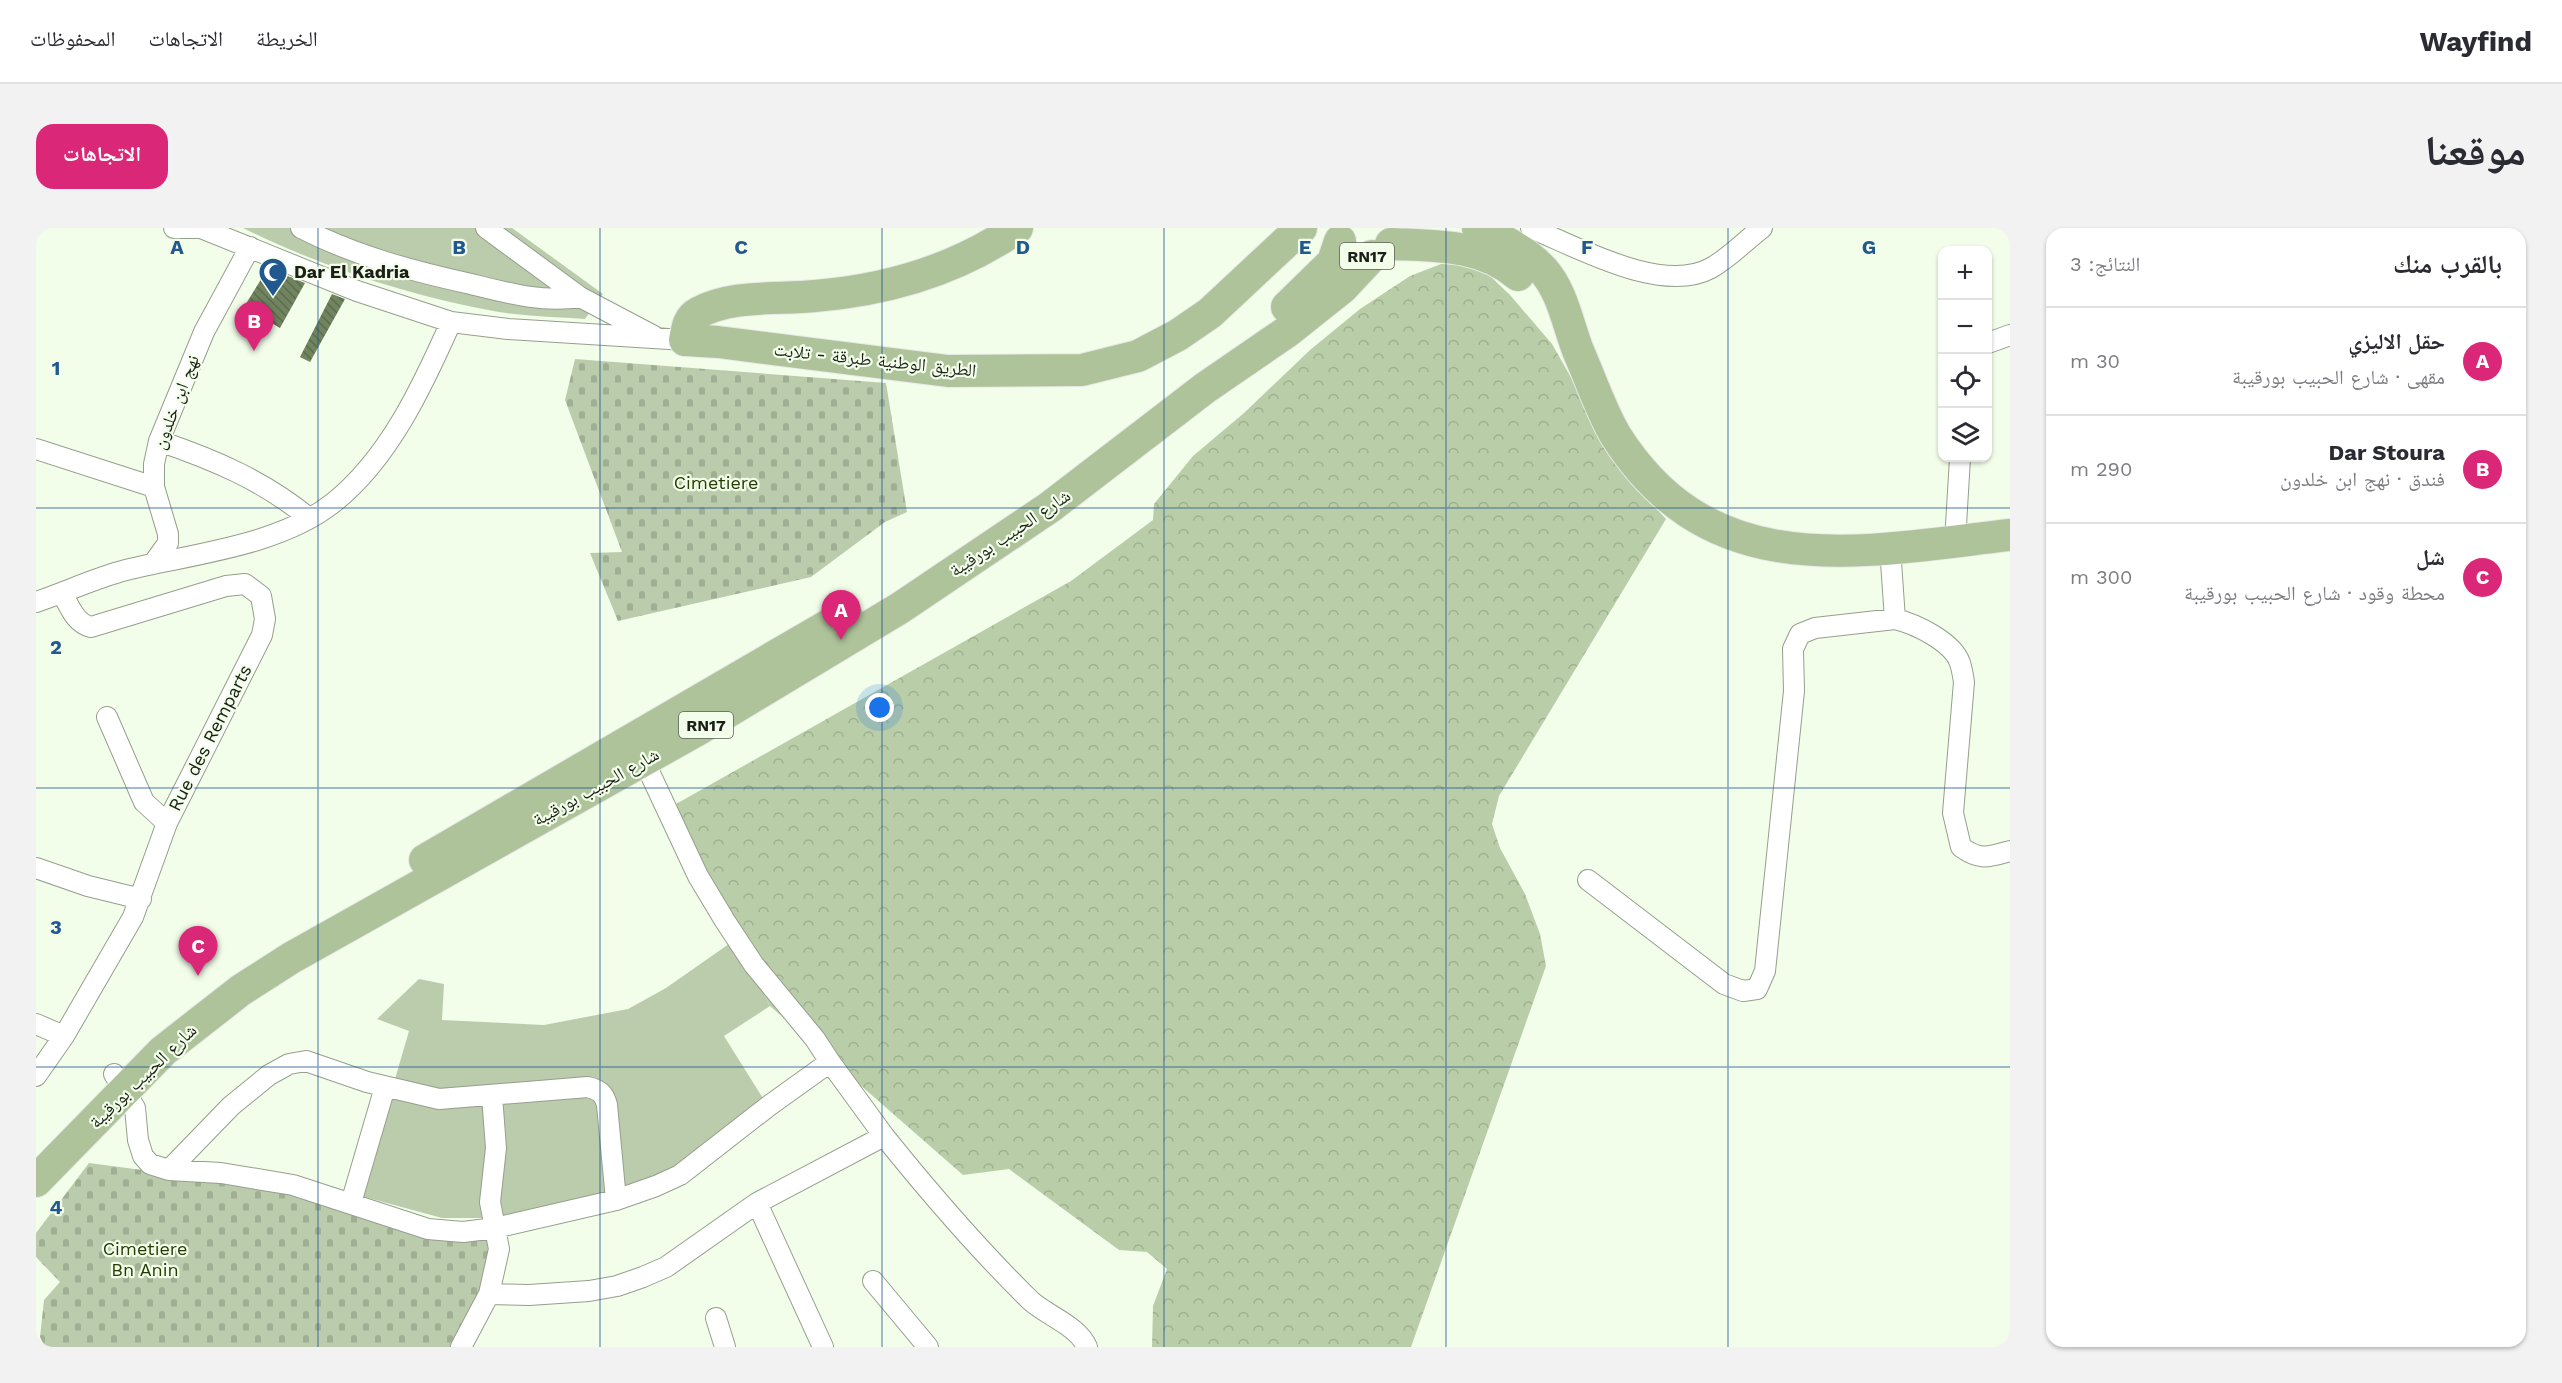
<!DOCTYPE html>
<html lang="ar">
<head>
<meta charset="utf-8">
<style>
  body { margin:0; font-family:"Work Sans","Noto Naskh Arabic",sans-serif; background:#f2f2f3; color:#2b2b33; direction:rtl }
  .controls { position:absolute; right:18px; top:18px; display:grid; overflow:hidden; border-radius:12px; box-shadow:0 2px 4px #0004 }
  .controls button { width:54px; height:54px; display:grid; place-items:center; padding:0; border:0; border-bottom:2px solid #e1e1e2; background:#fff; color:#2b2b33; font:30px sans-serif }
  .you { position:absolute; left:844px; top:480px; width:21px; height:21px; margin:-15px; border:4px solid #fff; border-radius:50%; background:#1a73e8; box-shadow:0 0 0 9px #1a73e833 }
  .badge { display:grid; place-items:center; width:39px; height:39px; border-radius:50%; background:#db2777; color:#fff; font-size:20px; font-weight:700 }
  .pin { position:absolute; translate:-50% -50px; filter:drop-shadow(0 2px 3px #0008) }
  .pin::after { content:''; position:absolute; top:32px; width:21px; height:18px; background:inherit; clip-path:polygon(0 0,100% 0,50% 100%) }
  .list { margin:0; padding:0; list-style:none }
  h2 { display:flex; justify-content:space-between; align-items:center; height:78px; margin:0; padding:0 24px; font-size:26px }
  h2 small { font-size:20px; font-weight:400; color:#7c7c81 }
  .list li { display:grid; grid-template-columns:39px 1fr auto; gap:18px; align-items:center; box-sizing:border-box; height:108px; padding:0 24px; border-top:2px solid #e1e1e2 }
  .list b { display:block; font-size:22px; white-space:nowrap }
  .list p { margin:0; font-size:20px; white-space:nowrap; color:#7c7c81 }
  .list em { font-size:20px; font-style:normal; color:#7c7c81 }
  .icon { flex:none; width:33px; height:33px; fill:none; stroke:currentColor; stroke-width:2; stroke-linecap:round; stroke-linejoin:round }
  .map { position:relative; flex:none; width:1974px; height:1119px; overflow:hidden; direction:ltr; border-radius:18px }
  header { display:flex; align-items:center; gap:36px; box-sizing:border-box; height:84px; padding:0 30px; background:#fff; border-bottom:2px solid #e1e1e2 }
  header strong { font-size:28px }
  nav { display:flex; gap:33px; margin-inline-start:auto; font-size:21px }
  .intro { display:flex; align-items:center; justify-content:space-between; box-sizing:border-box; height:144px; padding:0 36px }
  h1 { margin:0; font-size:42px }
  .button { padding:15px 27px; border-radius:18px; background:#db2777; color:#fff; font-size:21px; font-weight:700 }
  main { display:flex; gap:36px; padding:0 36px }
  aside { flex:1; background:#fff; border-radius:18px; box-shadow:0 2px 4px #0004 }
  .map>svg:first-child { display:block }
  .green { fill:#bbccac }
  .forest { fill:url(#forest-crowns) }
  .cemetery { fill:url(#cemetery-stones) }
  .building { fill:url(#building-back-hatch) }
  .lines { fill:none; stroke-linecap:round; stroke-linejoin:round }
  .minor-casing { stroke:#959f8d; stroke-width:22 }
  .primary-casing { stroke:#e8e9e8; stroke-width:34 }
  .minor { stroke:#fff; stroke-width:20 }
  .primary { stroke:#aec39a; stroke-width:32 }
  .grid { fill:none; stroke:#215890; stroke-width:1.5; stroke-opacity:0.55 }
  .labels { text-anchor:middle; stroke-width:4.5; stroke-linejoin:round; paint-order:stroke }
  .shield { fill:#f3feea; stroke:#5c6257; stroke-width:1.5 }
  .shield-label { font-size:16px; font-weight:bold; fill:#1b1f18 }
  .poi-label { font-size:18px; font-weight:bold; fill:#1b1f18; stroke:#f3feea; text-anchor:start }
  .street-label { font-size:18px; fill:#1b1f18; stroke:#f3feea }
  .park-label { font-size:18px; fill:#253d02; stroke:#f3feea }
  .grid-label { font-size:20px; text-anchor:middle; font-weight:bold; fill:#215890; stroke:#f3feea; stroke-width:4.5; stroke-linejoin:round; paint-order:stroke }
</style>
</head>
<body>
<header>
<strong>Wayfind</strong>
<nav><a>الخريطة</a><a>الاتجاهات</a><a>المحفوظات</a></nav>
</header>
<div class="intro"><h1>موقعنا</h1><a class="button">الاتجاهات</a></div>
<main>
<aside>
<h2>بالقرب منك<small>النتائج: 3</small></h2>
<ul class="list">
<li><span class="badge">A</span><div><b>حقل الاليزي</b><p>مقهى · شارع الحبيب بورقيبة</p></div><em>30 m</em></li>
<li><span class="badge">B</span><div><b>Dar Stoura</b><p>فندق · نهج ابن خلدون</p></div><em>290 m</em></li>
<li><span class="badge">C</span><div><b>شل</b><p>محطة وقود · شارع الحبيب بورقيبة</p></div><em>300 m</em></li>
</ul>
</aside>
<div class="map">
<svg width="1974" height="1119" viewBox="0 0 1974 1119">
  <defs>
    <pattern id="forest-crowns" width="20" height="18" patternUnits="userSpaceOnUse" patternTransform="scale(1.5)"><rect width="20" height="18" fill="#b9cea8"/><path d="M2 6a3 3 0 1 1 6 0M12 15a3 3 0 1 1 6 0" fill="none" stroke="#9eb090"/></pattern>
    <pattern id="cemetery-stones" width="16" height="16" patternUnits="userSpaceOnUse" patternTransform="scale(1.5)"><rect width="16" height="16" fill="#bbccac"/><path d="M2 7V4a2 2 0 0 1 4 0v3zM10 15v-3a2 2 0 0 1 4 0v3z" fill="#a0af93"/></pattern>
    <pattern id="building-back-hatch" width="6" height="6" patternUnits="userSpaceOnUse" patternTransform="scale(1.5)"><rect width="6" height="6" fill="#718460"/><path d="M-1 5l2 2M0 0l6 6M5-1l2 2" fill="none" stroke="#5c6b4e"/></pattern>
  </defs>
  <rect width="100%" height="100%" fill="#f3feea"/>
  <!-- green -->
  <path class="green" d="M 207,0 L 476,0 L 567,66 L 549,91 C 521,89 491,88 463,84 C 376,69 286,39 207,0 Z
    M 700,711 L 734,778 L 688,808 L 728,872 L 640,943 L 584,966 L 546,990 L 406,990 L 325,968 L 373,803 L 341,791 L 383,751 L 408,756 L 406,792 L 508,797 L 592,781 L 630,760 Z"/>
  <!-- forest -->
  <path class="forest" d="M 1405,36 L 1427,37 L 1450,44 L 1474,67 L 1516,116 L 1594,253 L 1630,291 L 1463,568 L 1456,596 L 1464,620 L 1489,666 L 1504,706 L 1510,738 L 1375,1119 L 1116,1119 L 1117,1078 L 1131,1041 L 1111,1024 L 1083,1022 L 973,941 L 927,947 L 734,778 L 633,580 L 1035,353 L 1117,292 L 1118,276 L 1157,228 L 1208,185 L 1274,122 L 1324,81 L 1374,48 Z"/>
  <!-- cemetery -->
  <path class="cemetery" d="M 539,131 L 850,155 L 871,284 L 849,294 L 775,349 L 582,393 L 554,325 L 586,324 L 529,172 Z
    M 53,935 L 213,956 L 267,970 L 460,1010 L 451,1051 L 415,1119 L 9,1119 L 4,1109 L 8,1072 L 24,1054 L 0,1029 L 0,1005 Z"/>
  <!-- building -->
  <path class="building" d="M 232,40 L 269,55 L 244,100 L 208,79 Z
    M 296,66 L 309,71 L 274,134 L 264,129 Z"/>
  <g class="lines">
    <!-- minor casing -->
    <g class="minor-casing">
      <path id="minor" d="M 138,0 L 166,0
        M 165,0 L 321,63 L 415,94 L 472,101 L 649,112
        M 265,0 C 320,28 376,43 435,56 C 471,65 507,75 544,69
        M 450,0 L 544,69 L 618,108
        M 1495,0 C 1541,19 1626,67 1675,40 C 1693,30 1709,13 1726,0
        M 1952,115 L 1974,107
        M 123,213 C 179,232 228,253 273,290
        M 0,221 L 118,259
        M 1919,314 L 1924,230
        M 1854,320 L 1859,391 C 1880,396 1917,414 1924,435 C 1926,441 1927,448 1928,454 L 1917,585 L 1925,619 C 1944,633 1953,629 1974,623
        M 117,336 L 132,315 L 132,306 L 118,259 L 118,236 L 123,213 L 168,104 L 214,19
        M 0,374 C 30,364 59,350 90,342 C 155,326 243,318 297,275 C 353,231 387,157 415,94
        M 71,489 L 108,574 L 131,595
        M 0,640 L 52,658 L 105,671
        M 1552,652 L 1688,756 L 1707,763 L 1721,761 L 1729,743 L 1758,463 L 1757,421 L 1764,406 L 1779,400 L 1859,391
        M 0,796 L 28,808
        M 794,834 L 848,908
        M 78,846 L 99,880 L 102,912 L 107,928 L 114,936 L 133,942 L 185,945 L 257,957 L 392,1001 L 427,1004 L 459,1000 L 580,972 L 620,958 L 644,947 L 734,877 L 794,834 L 779,811 L 718,737 L 689,693 L 662,648 L 603,522
        M 0,848 L 28,808 L 97,689 L 131,595 L 226,407 L 229,391 L 225,368 L 209,356 L 190,358 L 55,399 C 39,395 34,379 26,365
        M 456,868 L 460,920 L 454,974 L 463,1021 L 453,1066 L 493,1067 L 553,1063 L 581,1058 L 607,1049 L 630,1039 L 721,975 L 848,908 C 893,964 944,1023 995,1073 C 1012,1088 1042,1098 1051,1119
        M 133,942 L 195,878 L 233,847 L 253,836 L 270,833 L 331,854 L 403,871 L 552,859 C 563,862 568,865 571,877 L 580,972
        M 315,975 L 349,859
        M 721,975 L 787,1119
        M 837,1053 L 892,1119
        M 680,1090 L 689,1119
        M 425,1119 L 453,1066"/>
    </g>
    <!-- primary casing -->
    <g class="primary-casing">
      <path id="primary" d="M 981,0 C 922,41 851,62 779,68 C 742,72 696,66 662,85 C 652,90 651,102 649,112 L 682,114 L 912,143 L 1046,142 L 1102,128 L 1142,107 L 1174,85 L 1265,0
        M 1442,0 C 1463,10 1491,24 1507,42 C 1527,64 1532,98 1543,125 C 1555,152 1565,183 1580,208 C 1675,358 1824,324 1974,307
        M 1355,16 C 1401,18 1445,16 1482,47
        M 1251,79 L 1297,34 L 1304,13
        M 389,632 L 810,387
        M 0,953 L 127,823 L 205,762 L 255,730 L 663,501 L 864,380 L 1014,279 L 1169,160 L 1252,103 L 1306,60 L 1336,28"/>
    </g>
    <!-- minor -->
    <use href="#minor" class="minor"/>
    <!-- primary -->
    <use href="#primary" class="primary"/>
  </g>
  <!-- grid -->
  <path class="grid" d="M 282,0 L 282,1119M 564,0 L 564,1119M 846,0 L 846,1119M 1128,0 L 1128,1119M 1410,0 L 1410,1119M 1692,0 L 1692,1119M 0,280 L 1974,280M 0,560 L 1974,560M 0,839 L 1974,839"/>
  <!-- icons -->
  <defs>
    <g id="mosque-pin" transform="scale(1.5)"><path d="M0 17L-7.5 6A9.5 9.5 0 1 1 7.5 6Z" fill="#215890" stroke="#f3feea"/><path d="M3.5-4.9A6 6 0 1 0 3.5 4.9A5 5 0 1 1 3.5-4.9Z" fill="#fff"/></g>
  </defs>
  <g fill-rule="evenodd">
    <use href="#mosque-pin" x="237" y="44"/>
  </g>
  <g class="labels">
    <!-- shield labels -->
    <g class="shield">
      <rect x="1304" y="15" width="54" height="26" rx="4.5"/>
      <rect x="643" y="484" width="54" height="26" rx="4.5"/>
    </g>
    <g class="shield-label">
      <text x="1331" y="34">RN17</text>
      <text x="670" y="503">RN17</text>
    </g>
    <!-- poi labels -->
    <g class="poi-label">
      <text x="258" y="50">Dar El Kadria</text>
    </g>
    <!-- street labels -->
    <g class="street-label">
      <text transform="translate(839 132) rotate(6)" y="6">الطريق الوطنية طبرقة - تلابت</text>
      <text transform="translate(140 174) rotate(-69)" y="6">نهج ابن خلدون</text>
      <text transform="translate(974 305) rotate(-34)" y="6">شارع الحبيب بورقيبة</text>
      <text transform="translate(174 510) rotate(-63)" y="6">Rue des Remparts</text>
      <text transform="translate(560 559) rotate(-29)" y="6">شارع الحبيب بورقيبة</text>
      <text transform="translate(107 848) rotate(-44)" y="6">شارع الحبيب بورقيبة</text>
    </g>
    <!-- park labels -->
    <g class="park-label">
      <text x="680" y="261">Cimetiere</text>
      <text x="109" y="1027">Cimetiere<tspan x="109" dy="21">Bn Anin</tspan></text>
    </g>
  </g>
  <g class="grid-label">
    <text x="141" y="26">A</text>
    <text x="423" y="26">B</text>
    <text x="705" y="26">C</text>
    <text x="987" y="26">D</text>
    <text x="1269" y="26">E</text>
    <text x="1551" y="26">F</text>
    <text x="1833" y="26">G</text>
    <text x="20" y="147">1</text>
    <text x="20" y="426">2</text>
    <text x="20" y="706">3</text>
    <text x="20" y="986">4</text>
  </g>
</svg>
<div class="controls">
<button>+</button>
<button>−</button>
<button><svg class="icon" aria-label="locate" viewBox="0 0 24 24"><circle cx="12" cy="12" r="6"/><path d="M12 2v4M12 18v4M2 12h4M18 12h4"/></svg></button>
<button><svg class="icon" aria-label="layers" viewBox="0 0 24 24"><path d="M12 4l9 5-9 5-9-5zM3 14l9 5 9-5"/></svg></button>
</div>
<div class="you"></div>
<div class="pin badge" style="left:805px;top:412px">A</div>
<div class="pin badge" style="left:218px;top:123px">B</div>
<div class="pin badge" style="left:162px;top:748px">C</div>
</div>
</main>
</body>
</html>
